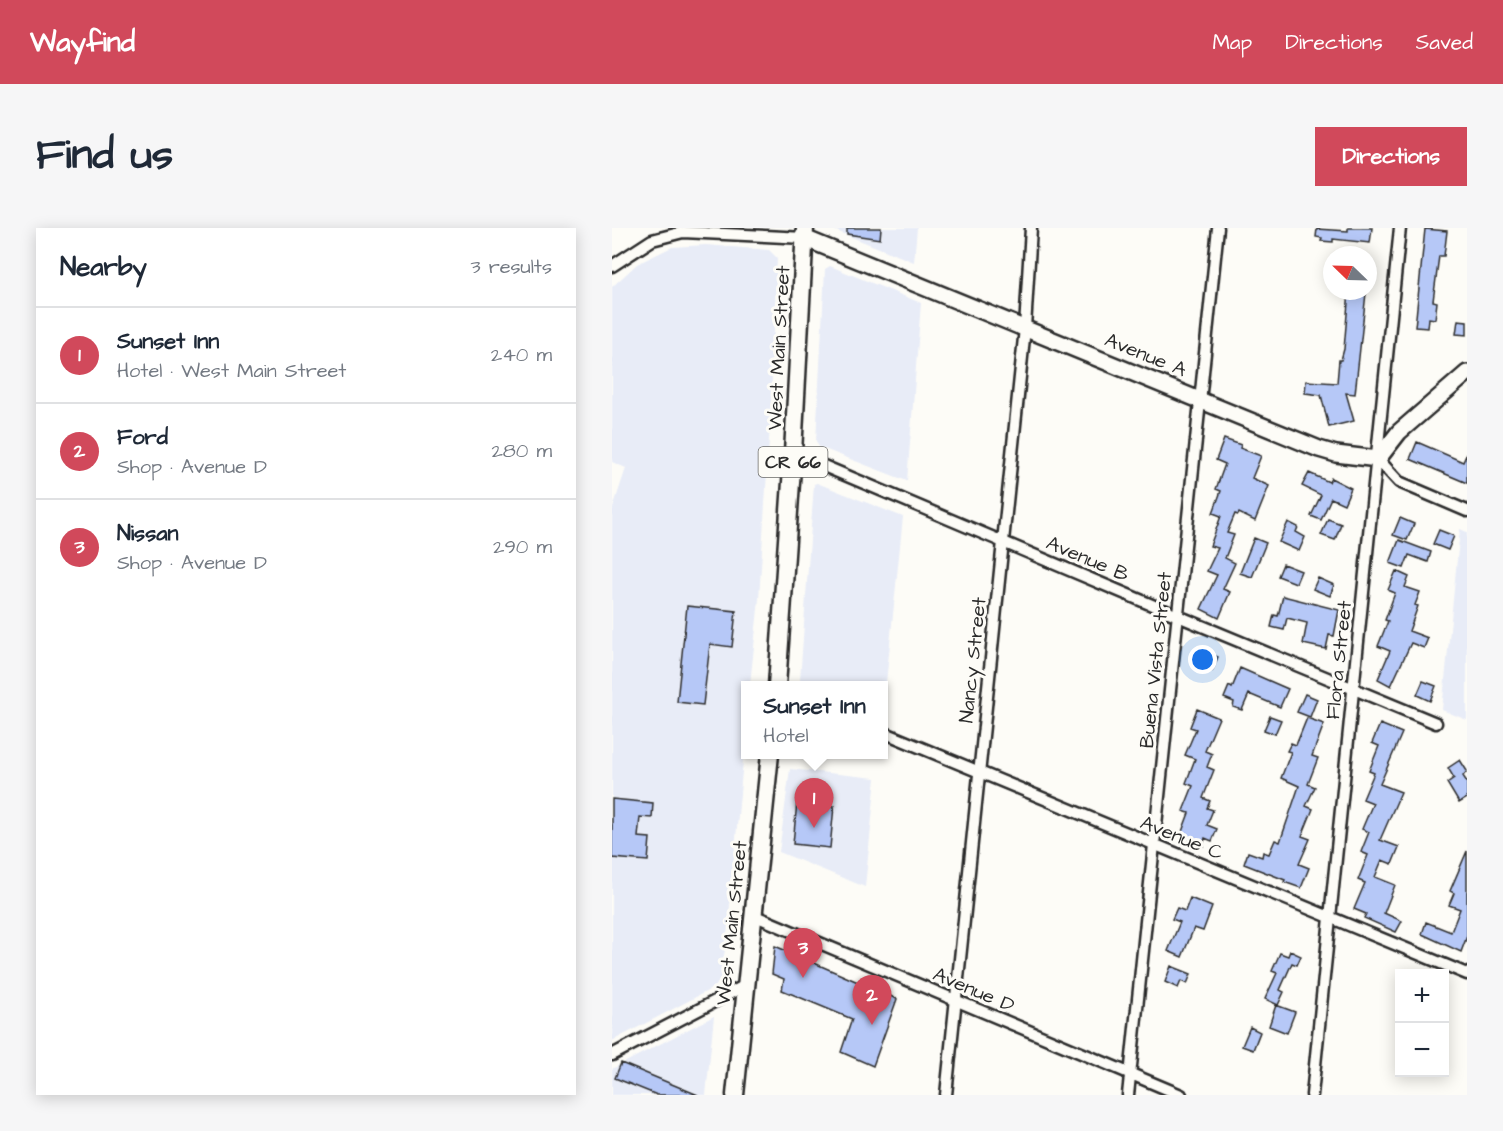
<!DOCTYPE html>
<html lang="en">
<head>
<meta charset="utf-8">
<style>
  body { margin:0; font-family:"Architects Daughter",sans-serif; background:#f6f6f7; color:#1f2937 }
  .controls { position:absolute; right:18px; bottom:18px; display:grid; overflow:hidden; border-radius:0px; box-shadow:0 3px 15px #0003 }
  .controls button { width:54px; height:54px; display:grid; place-items:center; padding:0; border:0; border-bottom:2px solid #e0e1e3; background:#fff; color:#1f2937; font:30px sans-serif }
  .compass { position:absolute; left:711px; top:18px; width:54px; height:54px; border-radius:50%; background:#fff; box-shadow:0 3px 15px #0003; rotate:293deg }
  .you { position:absolute; left:591px; top:432px; width:21px; height:21px; margin:-15px; border:4px solid #fff; border-radius:50%; background:#1a73e8; box-shadow:0 0 0 9px #1a73e833 }
  .badge { display:grid; place-items:center; width:39px; height:39px; border-radius:50%; background:#d1495b; color:#fff; font-size:20px; font-weight:700 }
  .pin { position:absolute; translate:-50% -50px; filter:drop-shadow(0 2px 3px #0008) }
  .pin::after { content:''; position:absolute; top:32px; width:21px; height:18px; background:inherit; clip-path:polygon(0 0,100% 0,50% 100%) }
  .popup { position:absolute; left:129px; top:453px; width:147px; height:78px; box-sizing:border-box; display:grid; place-content:center; border-radius:0px; background:#fff; filter:drop-shadow(0 2px 4px #0005); font-size:20px; white-space:nowrap; color:#747a83 }
  .popup b { font-size:22px; color:#1f2937 }
  .popup::after { content:''; position:absolute; left:50%; top:100%; margin-left:-12px; border:12px solid transparent; border-top-color:#fff }
  .list { margin:0; padding:0; list-style:none }
  h2 { display:flex; justify-content:space-between; align-items:center; height:78px; margin:0; padding:0 24px; font-size:26px }
  h2 small { font-size:20px; font-weight:400; color:#747a83 }
  .list li { display:grid; grid-template-columns:39px 1fr auto; gap:18px; align-items:center; box-sizing:border-box; height:96px; padding:0 24px; border-top:2px solid #e0e1e3 }
  .list b { display:block; font-size:22px; white-space:nowrap }
  .list p { margin:0; font-size:20px; white-space:nowrap; color:#747a83 }
  .list em { font-size:20px; font-style:normal; color:#747a83 }
  .map { position:relative; flex:none; width:855px; height:867px; overflow:hidden; border-radius:0px }
  header { display:flex; align-items:center; gap:36px; box-sizing:border-box; height:84px; padding:0 30px; background:#d1495b; color:#fff }
  header strong { font-size:28px }
  nav { display:flex; gap:33px; margin-inline-start:auto; font-size:21px }
  .intro { display:flex; align-items:center; justify-content:space-between; box-sizing:border-box; height:144px; padding:0 36px }
  h1 { margin:0; font-size:42px }
  .button { padding:15px 27px; border-radius:0px; background:#d1495b; color:#fff; font-size:21px; font-weight:700 }
  main { display:flex; gap:36px; padding:0 36px }
  aside { flex:1; background:#fff; border-radius:0px; box-shadow:0 3px 15px #0003 }
  .map>svg:first-child { display:block }
  .built { fill:#e8ecf7 }
  .building { fill:#b6c8f7; stroke:#2b2b2b; stroke-width:1.5 }
  .lines { fill:none; stroke-linecap:round; stroke-linejoin:round }
  .street-casing { stroke:#2b2b2b; stroke-width:15 }
  .secondary-casing { stroke:#2b2b2b; stroke-width:20 }
  .primary-casing { stroke:#2b2b2b; stroke-width:21 }
  .street { stroke:#fdfcf7; stroke-width:10 }
  .secondary { stroke:#fdfcf7; stroke-width:15 }
  .primary { stroke:#fdfcf7; stroke-width:16 }
  .labels { text-anchor:middle; stroke-width:6; stroke-linejoin:round; paint-order:stroke }
  .shield { fill:#fdfcf7; stroke:#6a6a68; stroke-width:1.5 }
  .shield-label { font-size:18px; font-weight:bold; fill:#2b2b2b }
  .street-label { font-size:20px; fill:#2b2b2b; stroke:#fdfcf7 }
</style>
</head>
<body>
<header>
<strong>Wayfind</strong>
<nav><a>Map</a><a>Directions</a><a>Saved</a></nav>
</header>
<div class="intro"><h1>Find us</h1><a class="button">Directions</a></div>
<main>
<aside>
<h2>Nearby<small>3 results</small></h2>
<ul class="list">
<li><span class="badge">1</span><div><b>Sunset Inn</b><p>Hotel · West Main Street</p></div><em>240 m</em></li>
<li><span class="badge">2</span><div><b>Ford</b><p>Shop · Avenue D</p></div><em>280 m</em></li>
<li><span class="badge">3</span><div><b>Nissan</b><p>Shop · Avenue D</p></div><em>290 m</em></li>
</ul>
</aside>
<div class="map">
<svg width="855" height="867" viewBox="0 0 855 867">
  <rect width="100%" height="100%" fill="#fdfcf7"/>
  <filter id="ink" filterUnits="userSpaceOnUse"><feTurbulence type="fractalNoise" baseFrequency=".0167" numOctaves="2"/><feDisplacementMap in="SourceGraphic" scale="12" xChannelSelector="R" yChannelSelector="G"/><feConvolveMatrix kernelMatrix="1 2 1 2 8 2 1 2 1" color-interpolation-filters="sRGB"/></filter>
  <g filter="url(#ink)">
    <!-- built -->
    <path class="built" d="M 217,0 L 305,0 L 302,34 Z
      M 94,17 L 157,22 L 165,30 L 158,197 L 147,371 L 138,457 L 133,458 L 133,510 L 116,699 L 109,750 L 103,759 L 0,813 L 0,283 L 14,240 L 0,234 L 0,59 L 25,36 L 60,19 Z
      M 218,38 L 309,75 L 295,253 L 207,219 L 204,213 L 213,41 Z
      M 205,255 L 291,289 L 271,484 L 271,458 L 201,457 L 188,452 L 202,256 Z
      M 848,301 L 855,304 L 855,492 L 830,482 Z
      M 178,541 L 264,550 L 253,659 L 167,624 Z
      M 102,788 L 94,867 L 0,867 L 0,841 Z"/>
    <!-- building -->
    <path class="building" d="M 235,0 L 269,0 L 268,11 L 235,6 Z
      M 736,0 L 760,0 L 758,15 L 721,11 L 721,14 L 709,13 L 710,10 L 704,9 L 705,1 L 736,3 Z
      M 813,1 L 835,3 L 832,28 L 827,28 L 821,73 L 825,74 L 823,91 L 817,90 L 816,100 L 803,99 Z
      M 737,63 L 754,65 L 743,166 L 734,165 L 742,193 L 717,199 L 709,167 L 693,165 L 694,153 L 725,155 L 727,132 L 729,132 L 732,121 Z
      M 846,92 L 855,93 L 855,107 L 844,106 Z
      M 612,211 L 629,217 L 628,220 L 649,228 L 640,250 L 657,258 L 643,293 L 627,285 L 626,287 L 623,286 L 615,305 L 622,307 L 613,330 L 623,335 L 611,361 L 618,364 L 607,390 L 589,381 L 605,347 L 595,343 L 606,320 L 598,318 L 609,288 L 601,285 L 609,263 L 604,261 L 613,236 L 604,232 Z
      M 805,214 L 851,234 L 855,225 L 855,255 L 798,231 Z
      M 697,245 L 717,254 L 719,250 L 739,260 L 732,276 L 719,270 L 709,292 L 699,288 L 709,267 L 690,258 Z
      M 788,290 L 802,296 L 795,312 L 781,307 Z
      M 716,291 L 729,296 L 723,312 L 709,307 Z
      M 676,294 L 686,299 L 684,304 L 693,309 L 687,323 L 667,314 Z
      M 827,302 L 842,308 L 836,322 L 821,316 Z
      M 642,310 L 654,315 L 640,349 L 628,345 Z
      M 787,312 L 819,324 L 816,334 L 797,327 L 792,340 L 778,335 Z
      M 671,336 L 689,343 L 684,355 L 666,348 Z
      M 784,343 L 797,349 L 793,359 L 808,364 L 803,377 L 806,378 L 797,403 L 816,410 L 812,420 L 799,415 L 779,458 L 766,451 L 778,423 L 766,418 L 776,393 L 773,392 L 783,365 L 776,362 Z
      M 706,350 L 722,357 L 718,368 L 701,361 Z
      M 671,368 L 727,382 L 722,408 L 717,407 L 714,421 L 691,416 L 695,395 L 675,390 L 672,402 L 659,399 L 662,387 L 666,388 Z
      M 75,378 L 124,383 L 120,419 L 98,416 L 91,477 L 65,474 Z
      M 590,423 L 606,429 L 600,443 L 585,436 Z
      M 628,440 L 676,461 L 668,479 L 637,466 L 630,482 L 621,479 L 622,474 L 612,470 L 617,458 L 620,460 Z
      M 811,453 L 824,458 L 818,473 L 805,467 Z
      M 693,466 L 705,471 L 698,489 L 685,484 Z
      M 585,481 L 607,490 L 593,523 L 600,526 L 595,539 L 602,542 L 591,570 L 598,573 L 595,580 L 601,582 L 595,597 L 605,601 L 600,613 L 593,610 L 591,618 L 568,609 L 577,585 L 571,583 L 581,558 L 574,555 L 583,531 L 573,527 L 584,501 L 578,499 Z
      M 658,488 L 669,492 L 663,506 L 652,502 Z
      M 695,490 L 712,496 L 700,528 L 706,530 L 696,556 L 703,559 L 694,578 L 701,581 L 690,608 L 698,611 L 687,636 L 697,640 L 689,660 L 672,654 L 673,652 L 632,636 L 636,624 L 650,629 L 651,624 L 657,626 L 663,612 L 668,614 L 687,558 L 669,550 L 679,524 L 675,523 L 679,515 L 684,517 Z
      M 768,496 L 790,505 L 768,556 L 789,564 L 768,612 L 787,619 L 780,636 L 770,632 L 763,649 L 783,657 L 772,685 L 790,693 L 784,704 L 752,690 L 754,686 L 742,681 L 753,655 L 746,652 L 756,627 L 749,624 L 757,604 L 750,601 L 761,575 L 751,571 L 762,545 L 757,543 L 767,518 L 760,515 Z
      M 848,532 L 855,543 L 851,548 L 855,554 L 855,570 L 847,575 L 835,555 L 842,550 L 836,540 Z
      M 0,571 L 41,575 L 40,590 L 28,589 L 26,609 L 38,610 L 36,633 L 0,630 Z
      M 185,574 L 222,578 L 218,620 L 181,616 Z
      M 855,623 L 855,708 L 849,724 L 810,706 L 814,694 L 839,704 L 848,681 L 837,677 L 842,665 L 838,663 Z
      M 578,670 L 600,679 L 591,703 L 582,700 L 570,729 L 556,723 L 568,694 L 560,691 L 565,680 L 573,683 Z
      M 163,718 L 285,771 L 261,838 L 229,824 L 240,791 L 170,762 L 172,751 L 160,746 Z
      M 678,723 L 689,728 L 685,737 L 680,735 L 668,762 L 672,764 L 666,777 L 653,771 L 665,745 L 660,743 L 668,725 L 676,728 Z
      M 559,738 L 579,746 L 575,756 L 569,753 L 566,760 L 553,754 Z
      M 664,777 L 683,784 L 675,805 L 657,798 Z
      M 638,799 L 648,804 L 641,822 L 630,818 Z
      M 9,835 L 86,867 L 45,867 L 3,850 Z"/>
    <g class="lines">
      <!-- street casing -->
      <g class="street-casing">
        <path id="street" d="M 0,38 L 40,12 L 71,4 L 192,10
          M 181,225 L 566,388 L 824,495
          M 766,231 L 787,254 L 855,283
          M 271,504 L 855,746
          M 141,687 L 569,867
          M 0,827 L 134,757
          M 334,867 L 413,100 L 419,0
          M 516,867 L 606,0
          M 700,867 L 788,0"/>
      </g>
      <!-- secondary casing -->
      <g class="secondary-casing">
        <path id="secondary" d="M 192,10 L 707,221 L 724,226 L 766,231 L 787,204 L 855,145"/>
      </g>
      <!-- primary casing -->
      <g class="primary-casing">
        <path id="primary" d="M 165,458 L 181,225 L 193,0
          M 123,867 L 158,526"/>
      </g>
      <!-- street -->
      <use href="#street" class="street"/>
      <!-- secondary -->
      <use href="#secondary" class="secondary"/>
      <!-- primary -->
      <use href="#primary" class="primary"/>
    </g>
  </g>
  <g class="labels">
    <!-- shield labels -->
    <rect class="shield" x="146.5" y="219" width="69" height="30" rx="4.5"/>
    <g class="shield-label">
      <text x="181" y="240">CR 66</text>
    </g>
    <!-- street labels -->
    <g class="street-label">
      <text transform="translate(166 120) rotate(-87)" y="7">West Main Street</text>
      <text transform="translate(534 126) rotate(22)" y="7">Avenue A</text>
      <text transform="translate(476 330) rotate(23)" y="7">Avenue B</text>
      <text transform="translate(360 432) rotate(-84)" y="7">Nancy Street</text>
      <text transform="translate(543 432) rotate(-84)" y="7">Buena Vista Street</text>
      <text transform="translate(726 432) rotate(-84)" y="7">Flora Street</text>
      <text transform="translate(570 609) rotate(22)" y="7">Avenue C</text>
      <text transform="translate(119 695) rotate(-84)" y="7">West Main Street</text>
      <text transform="translate(362 761) rotate(23)" y="7">Avenue D</text>
    </g>
  </g>
</svg>
<div class="controls">
<button>+</button>
<button>−</button>
</div>
<svg class="compass" viewBox="-18 -18 36 36"><path d="M0-13l5 13h-10z" fill="#e53935"/><path d="M0 13l5-13h-10z" fill="#747a83"/></svg>
<div class="you"></div>
<div class="pin badge" style="left:202px;top:600px">1</div>
<div class="popup"><b>Sunset Inn</b>Hotel</div>
<div class="pin badge" style="left:260px;top:797px">2</div>
<div class="pin badge" style="left:191px;top:750px">3</div>
</div>
</main>
</body>
</html>
